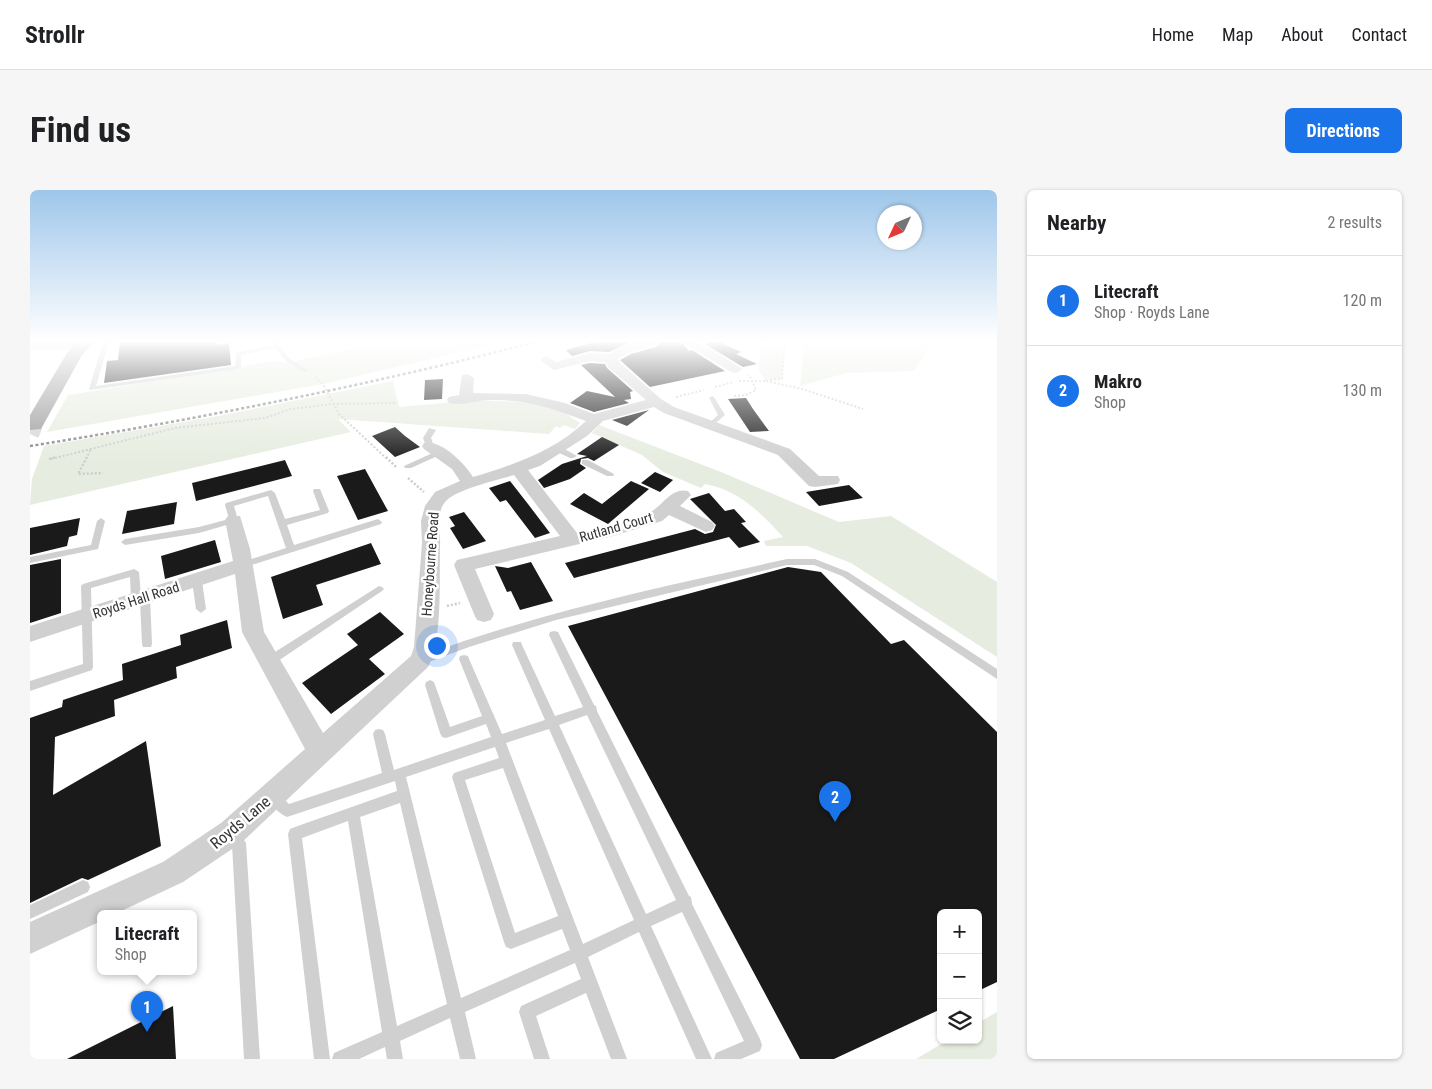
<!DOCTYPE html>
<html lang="en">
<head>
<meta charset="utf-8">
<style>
  body { margin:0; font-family:"Roboto Condensed",sans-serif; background:#f6f6f6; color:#202124 }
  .controls { position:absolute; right:15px; bottom:15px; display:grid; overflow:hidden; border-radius:8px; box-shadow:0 1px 4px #0004 }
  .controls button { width:45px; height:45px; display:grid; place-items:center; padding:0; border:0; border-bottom:1px solid #e0e0e0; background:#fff; color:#202124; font:25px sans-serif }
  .compass { position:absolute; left:847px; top:15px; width:45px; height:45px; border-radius:50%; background:#fff; box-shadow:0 1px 4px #0004; rotate:226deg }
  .you { position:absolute; left:406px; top:455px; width:18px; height:18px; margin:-12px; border:4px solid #fff; border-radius:50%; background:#1a73e8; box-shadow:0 0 0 8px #1a73e833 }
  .badge { display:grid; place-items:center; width:32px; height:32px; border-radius:50%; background:#1a73e8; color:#fff; font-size:16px; font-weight:700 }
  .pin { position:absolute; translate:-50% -41px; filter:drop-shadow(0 1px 2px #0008) }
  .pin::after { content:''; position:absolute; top:26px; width:18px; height:15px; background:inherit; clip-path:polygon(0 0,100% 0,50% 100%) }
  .popup { position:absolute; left:67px; top:720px; width:100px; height:65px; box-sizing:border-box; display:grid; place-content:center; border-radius:8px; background:#fff; filter:drop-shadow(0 1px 4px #0005); font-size:16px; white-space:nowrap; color:#757577 }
  .popup b { font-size:19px; color:#202124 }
  .popup::after { content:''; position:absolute; left:50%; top:100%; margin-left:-10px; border:10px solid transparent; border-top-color:#fff }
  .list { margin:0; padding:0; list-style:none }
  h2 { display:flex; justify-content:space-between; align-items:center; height:65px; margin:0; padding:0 20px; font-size:21px }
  h2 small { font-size:16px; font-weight:400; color:#757577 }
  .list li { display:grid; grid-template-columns:32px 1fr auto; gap:15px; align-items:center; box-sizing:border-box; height:90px; padding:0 20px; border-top:1px solid #e0e0e0 }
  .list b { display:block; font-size:19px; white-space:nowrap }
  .list p { margin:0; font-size:16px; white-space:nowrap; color:#757577 }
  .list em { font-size:16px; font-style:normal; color:#757577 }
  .icon { flex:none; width:28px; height:28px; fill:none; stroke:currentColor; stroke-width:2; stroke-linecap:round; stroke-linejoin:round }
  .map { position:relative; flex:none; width:967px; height:869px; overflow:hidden; border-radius:8px }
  header { display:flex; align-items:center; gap:30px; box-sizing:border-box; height:70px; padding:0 25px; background:#fff; border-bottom:1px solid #e0e0e0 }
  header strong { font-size:24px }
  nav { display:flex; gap:28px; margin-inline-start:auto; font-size:18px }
  .intro { display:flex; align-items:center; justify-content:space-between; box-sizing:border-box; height:120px; padding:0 30px }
  h1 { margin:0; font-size:35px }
  .button { padding:12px 22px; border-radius:8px; background:#1a73e8; color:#fff; font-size:18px; font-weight:700 }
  main { display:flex; gap:30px; padding:0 30px }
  aside { flex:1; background:#fff; border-radius:8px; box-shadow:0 1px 4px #0004 }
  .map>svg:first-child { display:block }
  .green { fill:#e6ecdf }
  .building { fill:#1a1a1a }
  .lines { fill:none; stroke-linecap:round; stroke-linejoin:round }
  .highway-tunnel { stroke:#d6d6d6; stroke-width:18; stroke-dasharray:18 9; stroke-linecap:butt }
  .path-far1 { stroke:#cdcdcd; stroke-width:2; stroke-dasharray:2 2; stroke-linecap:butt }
  .path { stroke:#cdcdcd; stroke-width:2.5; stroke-dasharray:2 2; stroke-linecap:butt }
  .lane { fill:#d0d0d0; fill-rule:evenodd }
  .street { fill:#d0d0d0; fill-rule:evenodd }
  .highway { fill:#9a9a9a; fill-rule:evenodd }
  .rail { stroke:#888; stroke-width:2.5; stroke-dasharray:3 2.5; stroke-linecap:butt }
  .path-bridge { stroke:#cdcdcd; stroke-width:2; stroke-dasharray:2 2; stroke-linecap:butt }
  .labels { text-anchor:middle; stroke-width:5; stroke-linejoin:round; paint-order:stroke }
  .street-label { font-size:14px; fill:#333; stroke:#fff }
  .near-street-label { font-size:16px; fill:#333; stroke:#fff }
</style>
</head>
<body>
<header>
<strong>Strollr</strong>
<nav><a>Home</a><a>Map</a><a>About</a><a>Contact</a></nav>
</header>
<div class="intro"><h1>Find us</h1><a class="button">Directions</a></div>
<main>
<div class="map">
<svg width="967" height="869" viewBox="0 0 967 869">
  <rect width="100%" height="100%" fill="#fff"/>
  <!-- green -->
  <path class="green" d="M 351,152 L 473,152 L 298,193 L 17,242 L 38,205 L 244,171 L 257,173 Z
    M 730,152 L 755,152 L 752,189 L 736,191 L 729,181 Z
    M 775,152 L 903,152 L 884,181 L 816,183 L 770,196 Z
    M 363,191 L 369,217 C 426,212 484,203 540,224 L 539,226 L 550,233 L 545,239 L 534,235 L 530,238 L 526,236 L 519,244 L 308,229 L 321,242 L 0,315 L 2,289 L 14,256 L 188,226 Z
    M 569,235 L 691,282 L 809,332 L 861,326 L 967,392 L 967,467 L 821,373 L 777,356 L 736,356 L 734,351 L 753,347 C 731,323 709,300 675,294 L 671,298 L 633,282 L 612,265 L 562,243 Z
    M 967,822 L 967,869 L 886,869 L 918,850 L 948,850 L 948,833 Z"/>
  <!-- building -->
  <path class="building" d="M 90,152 L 187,152 L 187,155 L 199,153 L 201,175 L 74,193 L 77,171 L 88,170 Z
    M 565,152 L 600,152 L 579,162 L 560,161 L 542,166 L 536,160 Z
    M 630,152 L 651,152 L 659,161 L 662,160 L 695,181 L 620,197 L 590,170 L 601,164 L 626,157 Z
    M 680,152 L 690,152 L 711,162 L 706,164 L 727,174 L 713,177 L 675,154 Z
    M 560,173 L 575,174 L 577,178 L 603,201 L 600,202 L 601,209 L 594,210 L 599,213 L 564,222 L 540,213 L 557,201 L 585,207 L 551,175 Z
    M 413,189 L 412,209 L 394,210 L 395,190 Z
    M 716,208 L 723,219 L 739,241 L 720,242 L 698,209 Z
    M 619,220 L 597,236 L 582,230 Z
    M 365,237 L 375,246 L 390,257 L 365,267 L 342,246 Z
    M 572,247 L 589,255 L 564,271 L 558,268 L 551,269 L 550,274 L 556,278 L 540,289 L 514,298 L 508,290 L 532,274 L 557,266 L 547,264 Z
    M 255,270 L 262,286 L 166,311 L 162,293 Z
    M 335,279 L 358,321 L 328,330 L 307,286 Z
    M 625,282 L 643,290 L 630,302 L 611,293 Z
    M 480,291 L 498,314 L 520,343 L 505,348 L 476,310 L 470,312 L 459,298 Z
    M 601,291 L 619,299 L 578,334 L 540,314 L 554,303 L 572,314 Z
    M 819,295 L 833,308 L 789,316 L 776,302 Z
    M 679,303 L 695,321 L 704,319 L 716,332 L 711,333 L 730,352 L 709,358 L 699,347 L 544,388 L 535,373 L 665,339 L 675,344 L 683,342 L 686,335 L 660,309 Z
    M 147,312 L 144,334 L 92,344 L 97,321 Z
    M 434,322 L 456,351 L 433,359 L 420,338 L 425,336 L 419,327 Z
    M 50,328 L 47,345 L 39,347 L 37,356 L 0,365 L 0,338 Z
    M 185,350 L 191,372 L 135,389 L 131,366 Z
    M 341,353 L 351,374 L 286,395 L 293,415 L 253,429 L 241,387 Z
    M 31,369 L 31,423 L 0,433 L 0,375 Z
    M 501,372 L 523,411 L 490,420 L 481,401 L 477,402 L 465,376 L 478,378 Z
    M 758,377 L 791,382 L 861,454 L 874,450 L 967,542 L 967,792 L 948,801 L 948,723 L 911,723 L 911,819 L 804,869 L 770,869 L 538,436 Z
    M 350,422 L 374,444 L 339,469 L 355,484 L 301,524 L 272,493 L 328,455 L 317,444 Z
    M 197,430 L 202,458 L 146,477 L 147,488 L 84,510 L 85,526 L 25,547 L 23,605 L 116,551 L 131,656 L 58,690 L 52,688 L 0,713 L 0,528 L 32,517 L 33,510 L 93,490 L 92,474 L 151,455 L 150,445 Z
    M 143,816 L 146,869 L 37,869 Z"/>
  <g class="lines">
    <!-- highway-tunnel -->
    <path class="highway-tunnel" d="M 0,244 L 4,235"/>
    <!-- path-far1 -->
    <path class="path-far1" d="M 285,187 L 294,196 L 309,224 L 357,269
      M 740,190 L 752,189 L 755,152
      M 736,191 L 772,199 L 833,219
      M 685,197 L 703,192
      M 704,206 L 716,205 L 726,200 L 721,188 L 717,185
      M 646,207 L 674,200
      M 21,269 L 145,238 L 235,228 L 261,219 L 301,214 L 367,213
      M 56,269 L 61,259"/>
    <!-- path -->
    <path class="path" d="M 57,267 L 48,284 L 73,283
      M 356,267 L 366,277
      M 19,269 L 26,267
      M 378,288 L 394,302
      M 417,416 L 430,413"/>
    <!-- lane -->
    <path class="lane" d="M 73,152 L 79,152 L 66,196 L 205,176 L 206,163 L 243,155 L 240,152 L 246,152 L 260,169 L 279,181 L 274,182 L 256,171 L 245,158 L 211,165 L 211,177 L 208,179 L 60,200 L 59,199 Z
      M 682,206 L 684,207 L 695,225 L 681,237 L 677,235 L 688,225 L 679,208 Z
      M 399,238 L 406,240 L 401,248 L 404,256 L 400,258 L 396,256 L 393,248 Z
      M 525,257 L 531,257 L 547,266 L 543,268 L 540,268 L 525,261 Z
      M 407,261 L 410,261 L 414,263 L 381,278 L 375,278 L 374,276 Z
      M 552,270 L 558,270 L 584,284 L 583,286 L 577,286 L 552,274 Z
      M 284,299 L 290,299 L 299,321 L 298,323 L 257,335 L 264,355 L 348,329 L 352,332 L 351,334 L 212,378 L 209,377 L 207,375 L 209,373 L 256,358 L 238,306 L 204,316 L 208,330 L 207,332 L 169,343 L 95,355 L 91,352 L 95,349 L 169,337 L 199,329 L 195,315 L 196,313 L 241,300 L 245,303 L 255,329 L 290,320 L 283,301 Z
      M 71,328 L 75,331 L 68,359 L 0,373 L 0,367 L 61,355 L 67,331 Z
      M 757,369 L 785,369 L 818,382 L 967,479 L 967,489 L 812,386 L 784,375 L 757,375 L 526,430 L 439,457 L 391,475 L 387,474 L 386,471 L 387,468 C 508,422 632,397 757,369 Z
      M 104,379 L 109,382 L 111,406 L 115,403 L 120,407 L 122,454 L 121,457 L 113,457 L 112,454 L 110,410 L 106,413 L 101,409 L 100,387 L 61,398 L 63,477 L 62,480 L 0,501 L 0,491 L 53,474 L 51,396 L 53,394 Z
      M 167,388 L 172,391 L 176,419 L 171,423 L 166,419 L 162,391 Z
      M 349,396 L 352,397 L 354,399 L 352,401 L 242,475 L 238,476 L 234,475 L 233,472 L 234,469 Z
      M 524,441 L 528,442 L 564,515 L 566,516 L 567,521 L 659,706 L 661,707 L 662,714 L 730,849 L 732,855 L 730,861 L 711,869 L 684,869 L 686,863 L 714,851 L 652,722 L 621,736 L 682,869 L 666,869 L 609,742 L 558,767 L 597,869 L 581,869 L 556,803 L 506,826 L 520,869 L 504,869 L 489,822 L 491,816 L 551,789 L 545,773 L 435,822 L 446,869 L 430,869 L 420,828 L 370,851 L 373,869 L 357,869 L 355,857 L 329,869 L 302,869 L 304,863 L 352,842 L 318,631 L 272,648 L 300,869 L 284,869 L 258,644 L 260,639 L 265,637 L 367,601 L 365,591 L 257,627 C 249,624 240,614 237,606 L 239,602 L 243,600 L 247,602 L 259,614 L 352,583 L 343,544 L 345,540 L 349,539 L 353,540 L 355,544 L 364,580 L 461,547 L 456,534 L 416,548 L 412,547 L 410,543 L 395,495 L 396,492 L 400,490 L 404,492 L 420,537 L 452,526 L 429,469 L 430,466 L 434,465 L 438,466 L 439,469 L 472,544 L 515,530 L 482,455 L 483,452 L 491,452 L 492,455 L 525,526 L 553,517 L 519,445 L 520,442 ZM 557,525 L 646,710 L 616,724 L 529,535 ZM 519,539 L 604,730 L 553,754 L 476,553 ZM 465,557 L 469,568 L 424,583 L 422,587 L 474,752 L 476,757 L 481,759 L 532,739 L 540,760 L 431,808 L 376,587 ZM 473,578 L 528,726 L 485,743 L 435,590 ZM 370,613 L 417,814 L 367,836 L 330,627 Z
      M 201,636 L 206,638 L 216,653 L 230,869 L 214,869 L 202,655 L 194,643 L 196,638 Z
      M 53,690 L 58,692 L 60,697 L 58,702 L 0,729 L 0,715 Z"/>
    <!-- street -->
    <path class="street" d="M 0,152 L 45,152 L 48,155 L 42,159 L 0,160 Z
      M 608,152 L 628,152 L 626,155 L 600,162 L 588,169 L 589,172 L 631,209 L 644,217 L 760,259 L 789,286 L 808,286 L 810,290 L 808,294 L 785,297 L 779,296 L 748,265 L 634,223 L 624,217 L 573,231 L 557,246 L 510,276 L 498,280 L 547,343 C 570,337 598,334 619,323 C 633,316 641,297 658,301 L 661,305 L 650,316 L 682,332 L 685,336 L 682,340 L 676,342 L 639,325 L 632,331 L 583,346 L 445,379 L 464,424 L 461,430 L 454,432 L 447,430 L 444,424 L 424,375 L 427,370 L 530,346 L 484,285 C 467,290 427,299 416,311 C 405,323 411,341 410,356 C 409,389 413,449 398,477 L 211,653 L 153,692 L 87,723 L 71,723 L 71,731 L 0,764 L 0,732 L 133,672 L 191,633 L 275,559 L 212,442 L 205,384 L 0,452 L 0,436 L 203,371 L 195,330 L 198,326 L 210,326 L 220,359 L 234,442 L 293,543 L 381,466 L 384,457 L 392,353 L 391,331 L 395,316 L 405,302 L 430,291 L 422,279 L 394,259 L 392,256 L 394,253 C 411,249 435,274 443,287 C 485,274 523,262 556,231 C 525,219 495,209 461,210 C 448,210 432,216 419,213 L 417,210 L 419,207 L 429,205 L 432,185 L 437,184 L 444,188 L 443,203 L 496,204 L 535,213 L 564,224 L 616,210 L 578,177 L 576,172 L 560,171 L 524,180 L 510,170 L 516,166 L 526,172 L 560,163 L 579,164 L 592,156 Z
      M 653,152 L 668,152 L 713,179 L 706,183 L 701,182 Z"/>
    <!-- highway -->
    <path class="highway" d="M 47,152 L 64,152 L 52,165 L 11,239 L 0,240 L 0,225 L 37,163 Z"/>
    <!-- rail -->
    <path class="rail" d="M 0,256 C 170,229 339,195 506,152"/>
    <!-- path-bridge -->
    <path class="path-bridge" d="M 709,191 L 736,191"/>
  </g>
  <!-- sky -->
  <linearGradient id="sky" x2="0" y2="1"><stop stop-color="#9ec6ea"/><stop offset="0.55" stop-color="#fff"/><stop offset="1" stop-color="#fff" stop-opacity="0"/></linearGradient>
  <rect width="967" height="274" fill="url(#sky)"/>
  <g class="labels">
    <!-- street labels -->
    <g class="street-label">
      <text transform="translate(586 337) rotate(-16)" y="5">Rutland Court</text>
      <text transform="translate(400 374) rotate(-86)" y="5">Honeybourne Road</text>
      <text transform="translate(106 410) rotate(-18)" y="5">Royds Hall Road</text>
    </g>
    <!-- near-street labels -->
    <g class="near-street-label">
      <text transform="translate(210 632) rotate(-40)" y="6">Royds Lane</text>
    </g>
  </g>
</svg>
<div class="controls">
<button>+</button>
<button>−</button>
<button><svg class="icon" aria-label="layers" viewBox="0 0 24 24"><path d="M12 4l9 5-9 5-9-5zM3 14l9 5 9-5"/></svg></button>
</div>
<svg class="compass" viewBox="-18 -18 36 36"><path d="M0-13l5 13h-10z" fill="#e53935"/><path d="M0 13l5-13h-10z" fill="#757577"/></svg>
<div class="you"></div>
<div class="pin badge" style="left:117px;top:842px">1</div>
<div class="popup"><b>Litecraft</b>Shop</div>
<div class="pin badge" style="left:805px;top:632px">2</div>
</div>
<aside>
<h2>Nearby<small>2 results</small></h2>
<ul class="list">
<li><span class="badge">1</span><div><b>Litecraft</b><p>Shop · Royds Lane</p></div><em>120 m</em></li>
<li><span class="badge">2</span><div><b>Makro</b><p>Shop</p></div><em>130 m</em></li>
</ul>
</aside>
</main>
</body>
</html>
